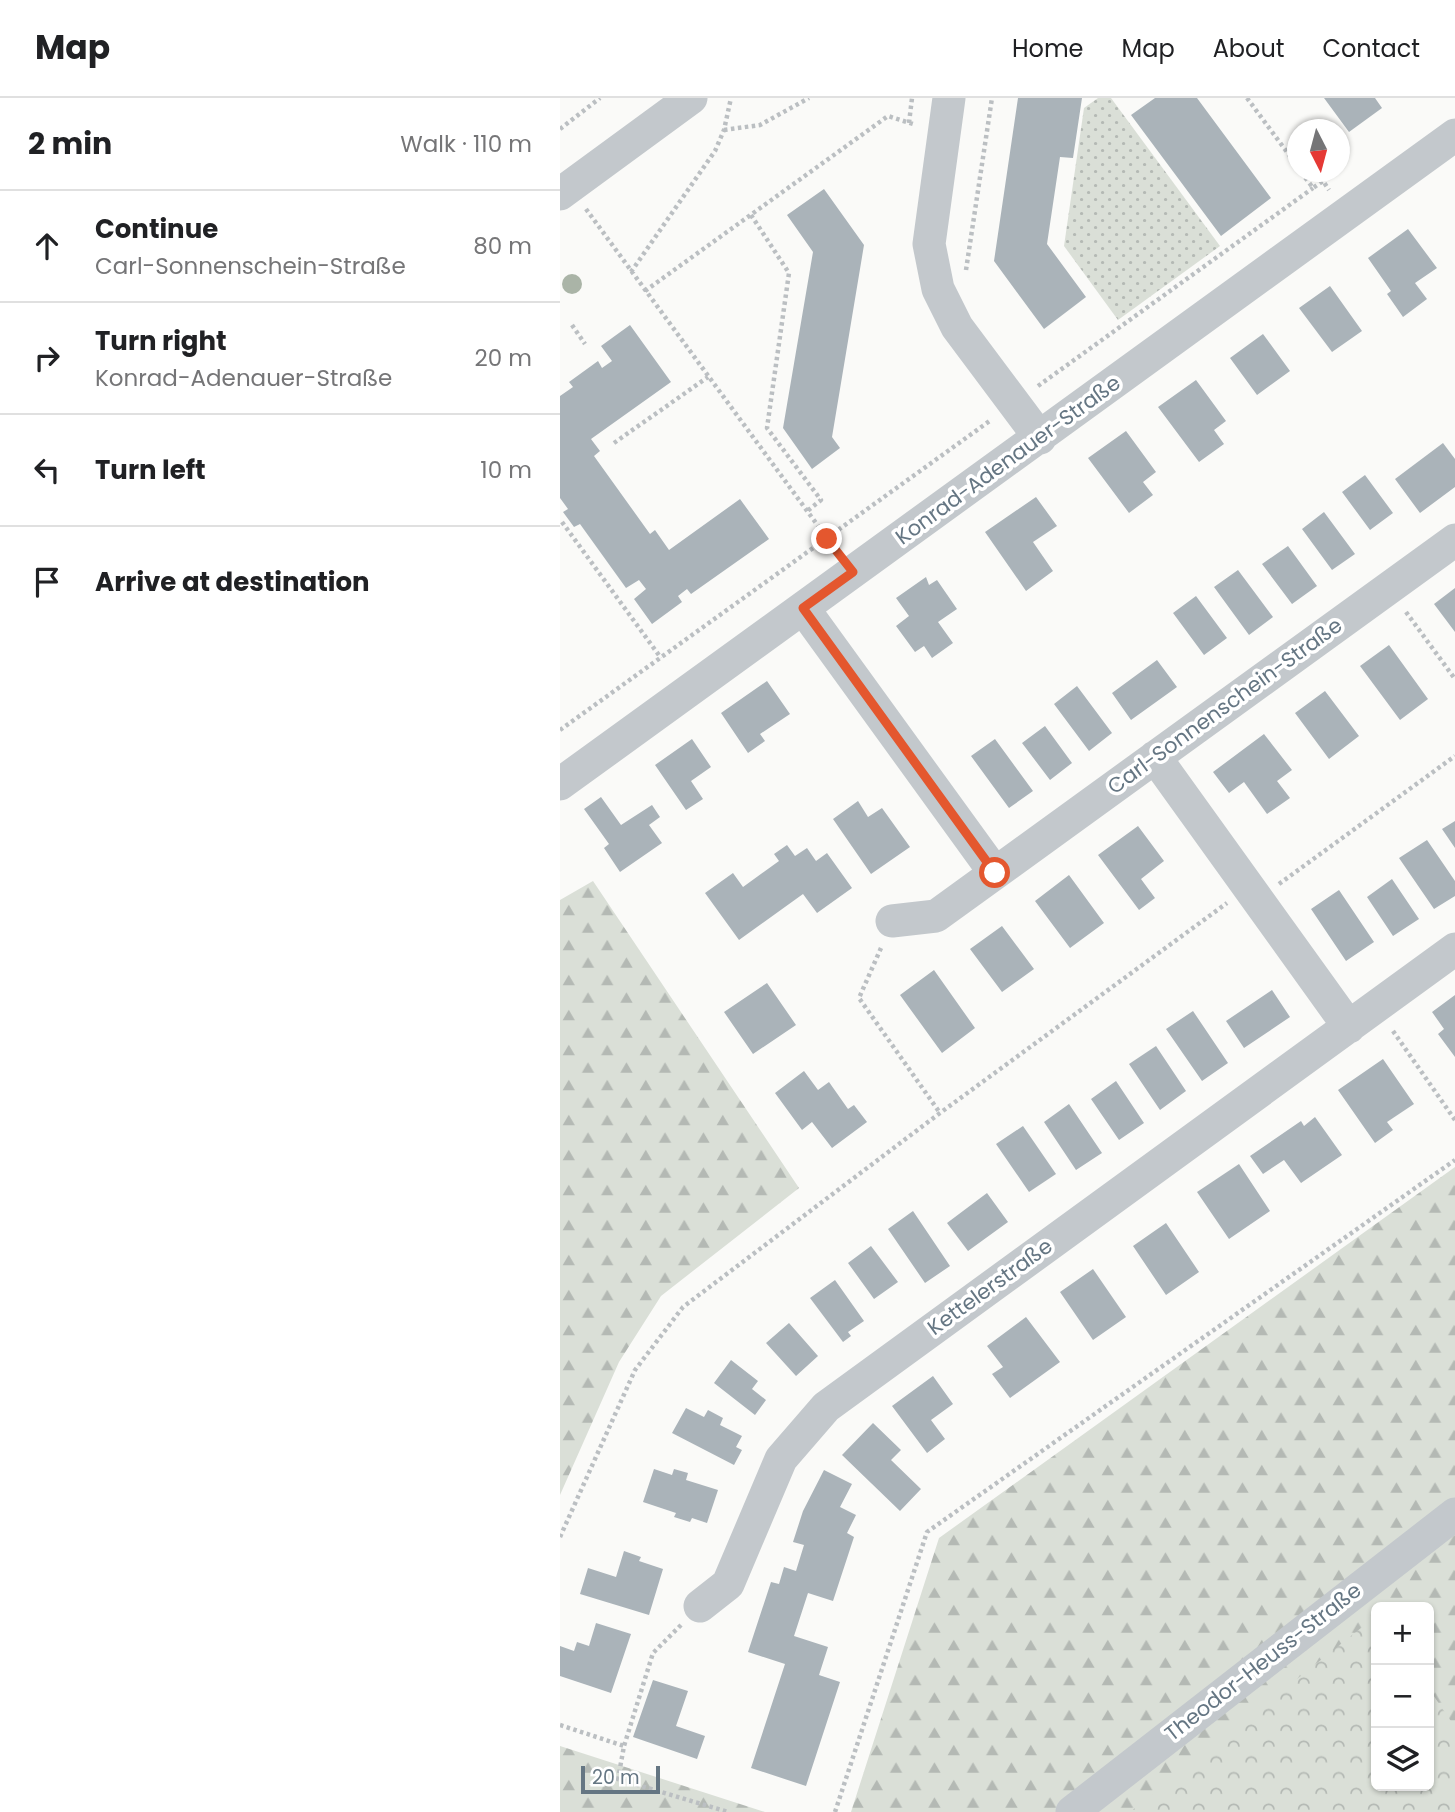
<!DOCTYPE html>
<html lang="en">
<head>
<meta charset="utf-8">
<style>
  body { margin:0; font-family:Poppins,sans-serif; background:#f6f6f6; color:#202124 }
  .controls { position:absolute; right:21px; bottom:21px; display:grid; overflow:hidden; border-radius:10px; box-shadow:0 2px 5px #0004 }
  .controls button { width:63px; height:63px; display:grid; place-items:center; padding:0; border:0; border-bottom:2px solid #e0e0e0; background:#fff; color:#202124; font:35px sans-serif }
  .compass { position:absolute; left:727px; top:21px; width:63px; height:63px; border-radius:50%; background:#fff; box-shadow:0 2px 5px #0004; rotate:174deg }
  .scale { position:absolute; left:21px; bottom:18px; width:79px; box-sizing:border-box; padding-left:7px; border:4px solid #657683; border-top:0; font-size:19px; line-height:24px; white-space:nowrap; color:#657683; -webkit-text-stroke:5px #fff; paint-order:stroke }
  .stop { position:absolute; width:21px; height:21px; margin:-16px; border:5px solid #e4572e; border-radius:50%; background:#fff }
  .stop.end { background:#e4572e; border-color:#fff; box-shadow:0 2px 7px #0008 }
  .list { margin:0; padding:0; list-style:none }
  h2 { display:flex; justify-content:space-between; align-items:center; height:91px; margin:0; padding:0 28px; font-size:30px }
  h2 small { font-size:23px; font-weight:400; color:#757577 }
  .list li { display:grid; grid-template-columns:46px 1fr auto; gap:21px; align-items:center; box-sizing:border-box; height:112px; padding:0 28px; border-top:2px solid #e0e0e0 }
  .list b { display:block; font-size:26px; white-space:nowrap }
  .list p { margin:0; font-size:23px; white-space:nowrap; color:#757577 }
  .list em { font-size:23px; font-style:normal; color:#757577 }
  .icon { flex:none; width:38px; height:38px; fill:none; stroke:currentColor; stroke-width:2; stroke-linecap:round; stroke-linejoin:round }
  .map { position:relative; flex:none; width:895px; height:1714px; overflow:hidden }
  header { display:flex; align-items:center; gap:42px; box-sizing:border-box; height:98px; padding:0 35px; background:#fff; border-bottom:2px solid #e0e0e0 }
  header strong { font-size:33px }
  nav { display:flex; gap:38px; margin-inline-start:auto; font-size:24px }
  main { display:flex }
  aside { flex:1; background:#fff }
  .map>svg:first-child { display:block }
  .grass { fill:url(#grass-dots) }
  .forest { fill:url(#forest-firs); fill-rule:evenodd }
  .park { fill:url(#park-crowns) }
  .building { fill:#aab3b9 }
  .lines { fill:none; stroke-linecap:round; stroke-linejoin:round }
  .path { stroke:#bbbfc2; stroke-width:4.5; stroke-dasharray:3.5 3.5; stroke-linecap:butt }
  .minor { stroke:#c3c8cc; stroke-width:33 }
  .tree { fill:#aab4a7 }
  .route { stroke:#e4572e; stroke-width:9 }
  .labels { text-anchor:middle; stroke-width:7; stroke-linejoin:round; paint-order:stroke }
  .street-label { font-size:21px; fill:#657683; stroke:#fff }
</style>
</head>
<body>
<header>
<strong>Map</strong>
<nav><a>Home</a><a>Map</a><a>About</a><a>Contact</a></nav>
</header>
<main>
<aside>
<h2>2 min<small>Walk · 110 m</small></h2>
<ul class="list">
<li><svg class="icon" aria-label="ahead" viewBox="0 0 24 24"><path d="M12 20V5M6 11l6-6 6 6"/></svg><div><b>Continue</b><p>Carl-Sonnenschein-Straße</p></div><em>80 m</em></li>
<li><svg class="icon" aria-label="right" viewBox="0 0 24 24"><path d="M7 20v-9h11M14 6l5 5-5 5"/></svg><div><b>Turn right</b><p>Konrad-Adenauer-Straße</p></div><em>20 m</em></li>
<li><svg class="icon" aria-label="left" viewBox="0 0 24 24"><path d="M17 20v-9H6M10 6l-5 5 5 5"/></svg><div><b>Turn left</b></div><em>10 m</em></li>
<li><svg class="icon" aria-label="arrive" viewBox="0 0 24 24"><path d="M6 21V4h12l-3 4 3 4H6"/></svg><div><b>Arrive at destination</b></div></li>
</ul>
</aside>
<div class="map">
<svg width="895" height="1714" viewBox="0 0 895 1714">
  <defs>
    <pattern id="grass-dots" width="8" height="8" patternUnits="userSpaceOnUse" patternTransform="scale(1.75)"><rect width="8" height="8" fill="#dadfd7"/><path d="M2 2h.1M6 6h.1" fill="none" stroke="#b4b9b4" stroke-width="1.8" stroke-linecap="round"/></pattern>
    <pattern id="forest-firs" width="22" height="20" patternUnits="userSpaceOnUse" patternTransform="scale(1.75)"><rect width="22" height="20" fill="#dadfd7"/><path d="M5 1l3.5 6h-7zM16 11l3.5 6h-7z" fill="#b4b9b4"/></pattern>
    <pattern id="park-crowns" width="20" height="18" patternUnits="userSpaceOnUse" patternTransform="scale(1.75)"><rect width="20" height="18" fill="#dadfd7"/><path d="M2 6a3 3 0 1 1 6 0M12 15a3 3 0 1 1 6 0" fill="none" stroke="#b4b9b4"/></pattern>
  </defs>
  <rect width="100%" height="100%" fill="#fafaf8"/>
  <!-- grass -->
  <path class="grass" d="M 538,0 L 551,0 L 660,148 L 558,222 L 504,148 L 524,10 Z"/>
  <!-- forest -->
  <path class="forest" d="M 33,783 L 239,1090 L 101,1198 L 59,1264 L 0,1397 L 0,802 Z
    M 895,1069 L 895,1714 L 291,1714 L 379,1440 ZM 816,1509 L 869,1509 L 869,1688 L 816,1688 Z
    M 0,1648 L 205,1714 L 0,1714 Z"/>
  <!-- park -->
  <path class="park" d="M 816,1518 L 816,1688 L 869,1688 L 869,1591 L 895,1629 L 895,1714 L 570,1714 Z"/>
  <!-- building -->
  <path class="building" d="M 458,0 L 522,0 L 513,60 L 500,59 L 487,146 L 526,199 L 484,231 L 434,163 Z
    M 595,0 L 637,0 L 711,100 L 661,138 L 571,17 Z
    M 764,0 L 815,0 L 822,10 L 789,34 Z
    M 264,91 L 304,147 L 272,339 L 280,350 L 252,371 L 223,330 L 253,154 L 227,117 Z
    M 848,131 L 877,170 L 855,185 L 867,201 L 843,219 L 827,196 L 831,193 L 808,160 Z
    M 770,188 L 802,233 L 772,254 L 739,210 Z
    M 70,227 L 111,284 L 31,341 L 40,353 L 34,358 L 90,436 L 95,432 L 109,452 L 180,401 L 209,441 L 131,496 L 127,491 L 118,498 L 122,504 L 92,526 L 74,501 L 86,491 L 79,482 L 66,490 L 20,426 L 14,429 L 3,414 L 8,411 L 0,400 L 0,298 L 13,289 L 9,284 L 38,263 L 42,270 L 52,263 L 41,248 Z
    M 703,236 L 730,273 L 697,297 L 670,260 Z
    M 636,282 L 666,323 L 654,332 L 664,346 L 639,364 L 598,309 Z
    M 566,333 L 596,374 L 583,384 L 593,397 L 569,415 L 528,360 Z
    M 883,345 L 895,361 L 895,389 L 860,415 L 835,381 Z
    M 805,377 L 833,415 L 810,432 L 782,394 Z
    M 476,399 L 497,428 L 473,444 L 493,473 L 466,493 L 425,434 Z
    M 764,414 L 795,456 L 772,472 L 742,431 Z
    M 728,448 L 757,488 L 732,506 L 702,466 Z
    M 678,472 L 713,519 L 689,537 L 654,489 Z
    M 366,479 L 369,487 L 377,482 L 397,511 L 378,524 L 393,545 L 372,560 L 364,548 L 355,554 L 336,528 L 349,518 L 336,500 Z
    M 895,490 L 895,534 L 874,506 Z
    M 636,498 L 667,540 L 644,557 L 613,515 Z
    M 829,547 L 868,601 L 840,622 L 800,568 Z
    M 597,562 L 617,589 L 571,622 L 552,595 Z
    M 207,583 L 230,616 L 200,636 L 205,643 L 188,655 L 161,615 Z
    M 517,588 L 552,635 L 529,653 L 494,606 Z
    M 765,593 L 799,638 L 769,661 L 735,615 Z
    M 485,628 L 512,665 L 490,682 L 462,645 Z
    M 704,636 L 732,672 L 717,683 L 730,700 L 707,716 L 684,684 L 669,695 L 653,674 Z
    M 132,641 L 151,669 L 131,683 L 143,701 L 126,712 L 95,667 Z
    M 435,641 L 473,693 L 449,710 L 411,658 Z
    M 41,699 L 61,727 L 92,707 L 100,719 L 89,727 L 102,745 L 60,774 L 44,750 L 49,746 L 24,711 Z
    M 298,703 L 308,719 L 322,710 L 350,749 L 311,776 L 273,721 Z
    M 895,723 L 895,750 L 882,731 Z
    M 578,728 L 604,763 L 581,781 L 595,800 L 579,812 L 538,757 Z
    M 867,742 L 895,783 L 895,798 L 874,811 L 839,760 Z
    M 227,747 L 235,758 L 247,750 L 256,763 L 267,755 L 292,790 L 257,815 L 243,796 L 179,842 L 145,795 L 173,775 L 183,789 L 219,763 L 214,756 Z
    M 509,777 L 544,825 L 510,850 L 475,803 Z
    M 832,781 L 859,821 L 833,838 L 807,799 Z
    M 779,792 L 814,844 L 786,863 L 751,811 Z
    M 442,828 L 474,871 L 442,894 L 410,851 Z
    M 374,872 L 415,930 L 382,955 L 340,897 Z
    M 207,885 L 236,927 L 193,956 L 164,914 Z
    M 712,892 L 730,919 L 684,950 L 666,923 Z
    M 895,897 L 895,959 L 878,936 L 884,931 L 872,914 Z
    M 633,913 L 668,965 L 642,983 L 606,931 Z
    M 596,948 L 626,993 L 600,1012 L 569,966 Z
    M 823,961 L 854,1006 L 827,1024 L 833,1032 L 815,1045 L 778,992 Z
    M 244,973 L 258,992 L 269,984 L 288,1011 L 294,1007 L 307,1024 L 272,1050 L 252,1024 L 242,1032 L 215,995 Z
    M 556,983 L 584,1025 L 559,1042 L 531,1001 Z
    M 509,1006 L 542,1055 L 516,1072 L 484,1024 Z
    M 755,1019 L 782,1057 L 741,1085 L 724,1062 L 703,1076 L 690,1058 L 741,1023 L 744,1028 Z
    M 463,1028 L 496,1076 L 469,1094 L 436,1046 Z
    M 679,1066 L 710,1113 L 669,1141 L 637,1094 Z
    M 427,1095 L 448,1124 L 408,1153 L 387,1125 Z
    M 353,1113 L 390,1168 L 365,1185 L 328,1131 Z
    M 606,1125 L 639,1174 L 606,1197 L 573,1148 Z
    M 311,1148 L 338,1184 L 314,1201 L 288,1165 Z
    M 533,1171 L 566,1219 L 533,1242 L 500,1194 Z
    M 275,1182 L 304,1223 L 288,1234 L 291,1238 L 283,1244 L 250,1200 Z
    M 466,1219 L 500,1264 L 450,1300 L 432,1276 L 443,1269 L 427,1248 Z
    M 229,1225 L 258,1258 L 236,1278 L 206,1245 Z
    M 171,1262 L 198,1283 L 192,1291 L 206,1302 L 195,1317 L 154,1285 Z
    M 373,1278 L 393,1306 L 371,1322 L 385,1341 L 367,1355 L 332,1308 Z
    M 126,1310 L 144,1319 L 148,1312 L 163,1320 L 160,1327 L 182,1338 L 176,1349 L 182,1352 L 174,1367 L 112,1335 Z
    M 313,1325 L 341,1352 L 331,1362 L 361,1391 L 340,1413 L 282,1357 Z
    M 94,1371 L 112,1377 L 114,1371 L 128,1375 L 126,1382 L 158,1392 L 147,1425 L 132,1420 L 130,1424 L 114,1419 L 116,1415 L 83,1404 Z
    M 264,1372 L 292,1386 L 280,1409 L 296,1417 L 287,1435 L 294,1439 L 273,1503 L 248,1495 L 234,1538 L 268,1549 L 259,1577 L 280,1584 L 246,1688 L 191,1670 L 225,1566 L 188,1554 L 211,1484 L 219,1486 L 224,1469 L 236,1473 L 244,1447 L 233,1444 L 243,1413 Z
    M 64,1453 L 81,1459 L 79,1463 L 103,1471 L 89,1517 L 20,1496 L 28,1470 L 56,1479 Z
    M 36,1525 L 71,1536 L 51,1595 L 0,1578 L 0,1548 L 14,1553 L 17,1544 L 29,1548 Z
    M 93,1582 L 128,1593 L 116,1628 L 145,1638 L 137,1661 L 73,1639 Z"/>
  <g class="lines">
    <!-- path -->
    <path class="path" d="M 687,0 L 738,69
      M 349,25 L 352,0
      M 0,31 L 40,0
      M 164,32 L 200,27 L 249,0
      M 741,74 L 753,90 L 763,83 L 769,92
      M 26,111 L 275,451
      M 191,117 L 229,175 L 207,330 L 261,402 L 246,414
      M 406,172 L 432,0
      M 71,174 L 155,53 L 164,32 L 171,0
      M 85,193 L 328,18 L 356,27
      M 12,227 L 25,246
      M 478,288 L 753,90
      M 54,345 L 148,279
      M 2,424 L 101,560
      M 846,514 L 895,581
      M 0,632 L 431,322
      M 719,786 L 895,658
      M 321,850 L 299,900 L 380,1015
      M 833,933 L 895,1022
      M 0,1439 L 75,1272 L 123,1209 L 380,1015 L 667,805
      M 121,1527 L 93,1555 L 64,1648 L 58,1681 L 168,1714
      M 0,1627 L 64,1648
      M 275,1714 L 367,1434 L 895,1062"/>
    <!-- minor -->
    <path class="minor" d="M 389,0 L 369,146 L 378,191 L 397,229 L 480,340
      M 0,96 L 131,0
      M 243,510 L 435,775
      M 595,659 L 789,929
      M 0,686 L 895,37
      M 332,823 L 376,818 L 895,442
      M 140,1508 L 168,1486 L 221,1361 L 266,1309 L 895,851
      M 512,1714 L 895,1416"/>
  </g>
  <!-- trees -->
  <circle class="tree" cx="12" cy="186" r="10"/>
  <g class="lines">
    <!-- route -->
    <path class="route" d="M 267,441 L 293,474 L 243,510 L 435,775"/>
  </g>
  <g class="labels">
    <!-- street labels -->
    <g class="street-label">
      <text transform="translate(448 362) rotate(-36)" y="7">Konrad-Adenauer-Straße</text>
      <text transform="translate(665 608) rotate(-36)" y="7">Carl-Sonnenschein-Straße</text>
      <text transform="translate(430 1189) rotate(-36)" y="7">Kettelerstraße</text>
      <text transform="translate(703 1564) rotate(-38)" y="7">Theodor-Heuss-Straße</text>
    </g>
  </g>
</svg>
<div class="controls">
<button>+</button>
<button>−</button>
<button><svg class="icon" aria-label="layers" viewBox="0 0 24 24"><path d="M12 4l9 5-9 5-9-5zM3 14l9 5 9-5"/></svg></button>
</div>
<svg class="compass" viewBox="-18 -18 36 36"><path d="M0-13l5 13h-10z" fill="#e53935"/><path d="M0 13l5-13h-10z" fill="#757577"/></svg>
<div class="scale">20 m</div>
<div class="stop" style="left:435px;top:775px"></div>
<div class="stop end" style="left:267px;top:441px"></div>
</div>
</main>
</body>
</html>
